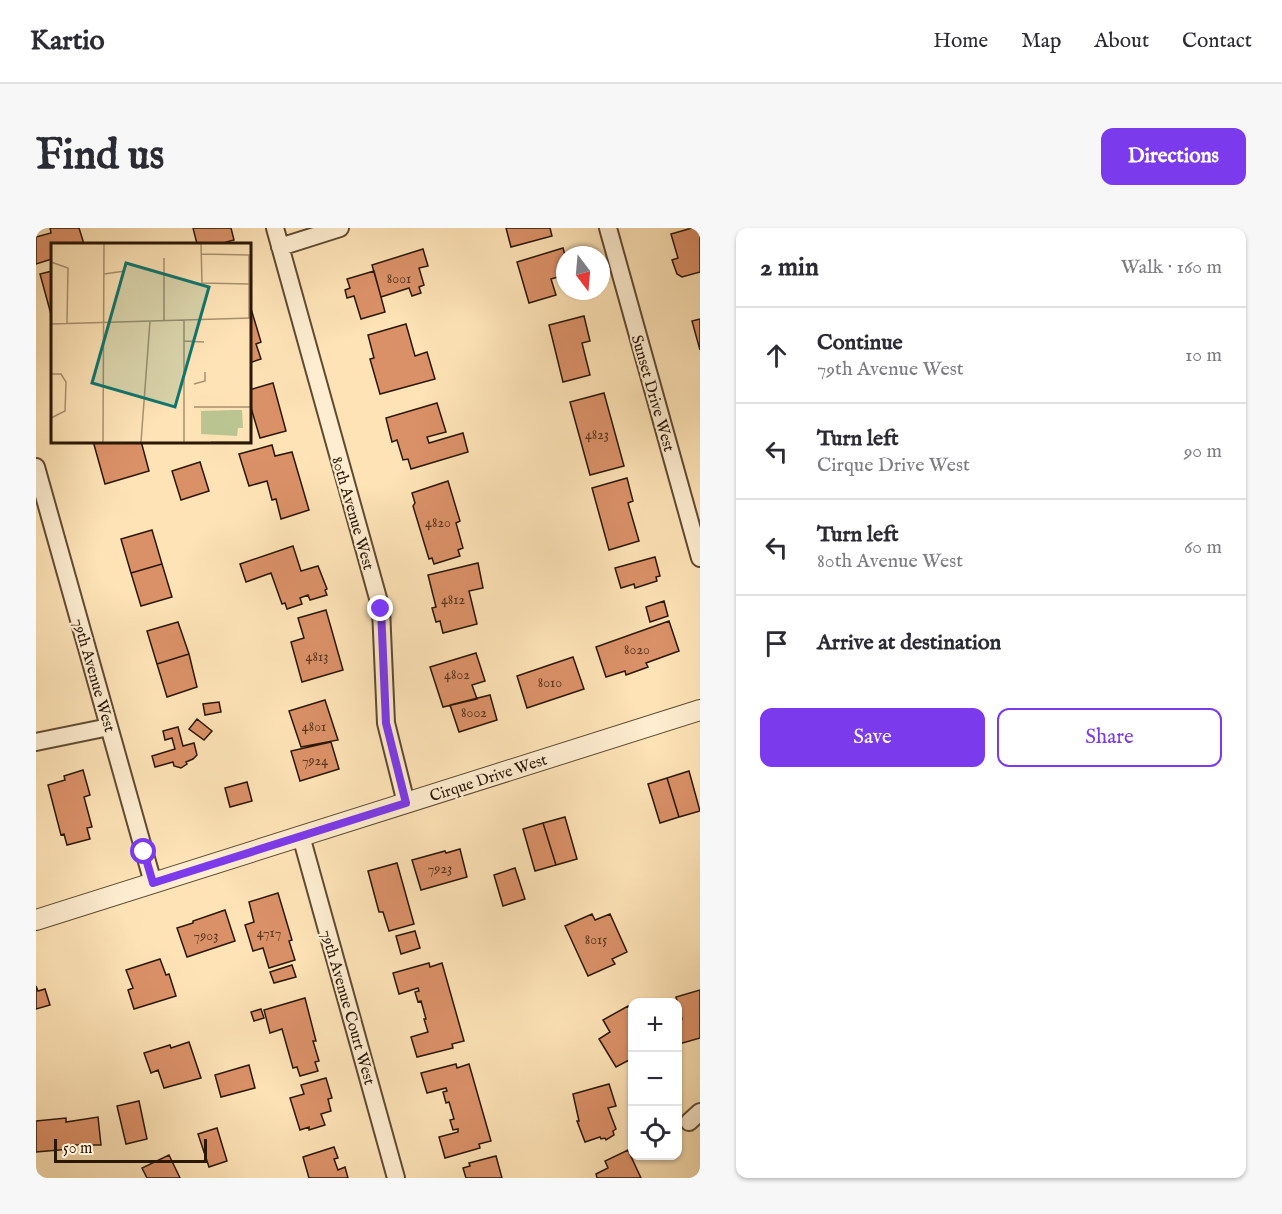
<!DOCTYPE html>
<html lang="en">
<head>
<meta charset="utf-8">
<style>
  body { margin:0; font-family:"IM FELL English",serif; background:#f7f7f7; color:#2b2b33 }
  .controls { position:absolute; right:18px; bottom:18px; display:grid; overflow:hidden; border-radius:12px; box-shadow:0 2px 4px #0004 }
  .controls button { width:54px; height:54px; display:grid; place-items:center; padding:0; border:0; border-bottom:2px solid #e1e1e2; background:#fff; color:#2b2b33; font:30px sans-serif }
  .compass { position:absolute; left:520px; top:18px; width:54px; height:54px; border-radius:50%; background:#fff; box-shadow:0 2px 4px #0004; rotate:164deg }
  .scale { position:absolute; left:18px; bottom:15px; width:153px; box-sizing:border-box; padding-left:6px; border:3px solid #2a1706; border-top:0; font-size:16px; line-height:21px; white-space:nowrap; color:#2a1706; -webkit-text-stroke:4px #feedd0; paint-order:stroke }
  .stop { position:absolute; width:18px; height:18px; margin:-14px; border:4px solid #7c3aed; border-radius:50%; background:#fff }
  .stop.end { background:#7c3aed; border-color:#fff; box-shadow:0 2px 6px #0008 }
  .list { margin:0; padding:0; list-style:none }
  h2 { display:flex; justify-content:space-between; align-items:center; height:78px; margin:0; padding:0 24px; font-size:26px }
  h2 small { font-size:20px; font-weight:400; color:#7c7c81 }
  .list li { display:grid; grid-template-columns:39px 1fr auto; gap:18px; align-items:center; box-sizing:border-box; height:96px; padding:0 24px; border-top:2px solid #e1e1e2 }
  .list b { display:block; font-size:22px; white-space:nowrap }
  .list p { margin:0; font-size:20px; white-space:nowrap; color:#7c7c81 }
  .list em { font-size:20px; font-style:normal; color:#7c7c81 }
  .actions { display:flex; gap:12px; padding:18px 24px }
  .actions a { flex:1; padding:14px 0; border:2px solid #7c3aed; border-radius:12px; text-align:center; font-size:21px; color:#7c3aed }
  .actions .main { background:#7c3aed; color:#fff }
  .icon { flex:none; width:33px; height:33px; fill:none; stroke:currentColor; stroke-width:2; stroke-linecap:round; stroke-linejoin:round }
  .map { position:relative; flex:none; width:664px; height:950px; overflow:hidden; border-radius:12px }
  header { display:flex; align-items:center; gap:36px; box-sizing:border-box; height:84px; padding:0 30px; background:#fff; border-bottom:2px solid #e1e1e2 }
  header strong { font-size:28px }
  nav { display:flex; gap:33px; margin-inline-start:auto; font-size:21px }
  .intro { display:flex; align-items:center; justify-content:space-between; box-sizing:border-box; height:144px; padding:0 36px }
  h1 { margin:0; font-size:42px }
  .button { padding:15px 27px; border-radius:12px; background:#7c3aed; color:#fff; font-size:21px; font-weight:700 }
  main { display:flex; gap:36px; padding:0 36px }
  aside { flex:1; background:#fff; border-radius:12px; box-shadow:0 2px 4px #0004 }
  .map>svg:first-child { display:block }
  .building { fill:#db9168; stroke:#2a1706; stroke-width:1.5 }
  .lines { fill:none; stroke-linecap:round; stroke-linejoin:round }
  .minor-casing { stroke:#5f4a32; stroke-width:20 }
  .tertiary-casing { stroke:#5f4a32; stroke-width:22 }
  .minor { stroke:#feedd0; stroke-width:16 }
  .tertiary { stroke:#feedd0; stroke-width:20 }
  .route { stroke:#7c3aed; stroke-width:8 }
  .labels { text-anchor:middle; stroke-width:4.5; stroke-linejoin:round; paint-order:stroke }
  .number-label { font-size:14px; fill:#56361e }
  .street-label { font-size:16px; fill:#2a1706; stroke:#feedd0 }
  .inset-road { fill:none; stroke:#a99170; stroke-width:1.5 }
  .view { fill:#0f766e; fill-opacity:0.15; stroke:#0f766e; stroke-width:3 }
  .inset-edge { fill:none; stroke:#2a1706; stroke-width:3 }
</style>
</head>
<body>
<header>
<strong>Kartio</strong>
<nav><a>Home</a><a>Map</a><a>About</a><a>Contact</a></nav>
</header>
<div class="intro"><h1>Find us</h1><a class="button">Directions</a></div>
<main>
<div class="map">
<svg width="664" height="950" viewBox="0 0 664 950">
  <rect width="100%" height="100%" fill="#fde3b6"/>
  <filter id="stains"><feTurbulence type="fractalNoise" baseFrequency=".00333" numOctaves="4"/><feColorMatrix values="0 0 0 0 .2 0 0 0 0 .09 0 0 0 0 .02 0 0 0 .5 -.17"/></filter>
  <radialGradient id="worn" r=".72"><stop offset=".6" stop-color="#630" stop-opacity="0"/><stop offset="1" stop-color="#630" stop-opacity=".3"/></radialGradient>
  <!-- building -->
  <path class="building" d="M 14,0 L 43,0 L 48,16 L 16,16 L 16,31 L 0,36 L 0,9 L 15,5 Z
    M 157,0 L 195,0 L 198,12 L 190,14 L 190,16 L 161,16 Z
    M 470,0 L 514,0 L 516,8 L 475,19 Z
    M 656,0 L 664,0 L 664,44 L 646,49 L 641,46 L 636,32 L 642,30 L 635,6 Z
    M 527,20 L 529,27 L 529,47 L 515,51 L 520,67 L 493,75 L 481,34 Z
    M 387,21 L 392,38 L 383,40 L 388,57 L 383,59 L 385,65 L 376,68 L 373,60 L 345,69 L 336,37 Z
    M 16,43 L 16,90 L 4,46 Z
    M 338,43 L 349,84 L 325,91 L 318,68 L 311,70 L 309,62 L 314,60 L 311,51 Z
    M 213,74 L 225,114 L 220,116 L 225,131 L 213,135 Z
    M 548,88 L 554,113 L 546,115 L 554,147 L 527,154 L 513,97 Z
    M 664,91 L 664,122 L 656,93 Z
    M 370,96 L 379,128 L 391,124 L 399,151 L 344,166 L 334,131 L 338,130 L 332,107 Z
    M 237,155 L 250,203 L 224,210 L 213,173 L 213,162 Z
    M 568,165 L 588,238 L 554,247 L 534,174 Z
    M 401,175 L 410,204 L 391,209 L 393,215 L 427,205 L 432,224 L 375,241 L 372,231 L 367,232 L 361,212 L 356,214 L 350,190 Z
    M 57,213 L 105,213 L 113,243 L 69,256 Z
    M 236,217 L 239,228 L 256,224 L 273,282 L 245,291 L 240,271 L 236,272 L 231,253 L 213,258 L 203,226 Z
    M 164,234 L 173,263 L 145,272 L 136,243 Z
    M 591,250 L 597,273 L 592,275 L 603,313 L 573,322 L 556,260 Z
    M 412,253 L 424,293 L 420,295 L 427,320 L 422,322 L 424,328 L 398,336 L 396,330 L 393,331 L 377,278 L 379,275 L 376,265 Z
    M 116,302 L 126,336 L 95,345 L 85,311 Z
    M 257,318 L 265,343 L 282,338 L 291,361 L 289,362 L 291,367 L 274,372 L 272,367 L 264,370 L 266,376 L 251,381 L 249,375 L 246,376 L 235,345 L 210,354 L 204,336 Z
    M 619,329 L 624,348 L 620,349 L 621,353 L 599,360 L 598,356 L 585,360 L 579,340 Z
    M 442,335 L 447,360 L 433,363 L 441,396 L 407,405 L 404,393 L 400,394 L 396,380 L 400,379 L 392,347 Z
    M 126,336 L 136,369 L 105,378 L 95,345 Z
    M 628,373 L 632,388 L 614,394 L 610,379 Z
    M 290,382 L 307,442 L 266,454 L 255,414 L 268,410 L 262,390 Z
    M 633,393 L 643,423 L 610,435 L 612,439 L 590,447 L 589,443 L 570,449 L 560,419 Z
    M 142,394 L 153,426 L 121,436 L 111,403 Z
    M 440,425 L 449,453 L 436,457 L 441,471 L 407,479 L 394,439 Z
    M 153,426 L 161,459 L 131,469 L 121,436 Z
    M 537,429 L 548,461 L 491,480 L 481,448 Z
    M 454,467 L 461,492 L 423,504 L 414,477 Z
    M 289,472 L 302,512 L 265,519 L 253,483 Z
    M 183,474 L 185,484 L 169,487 L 167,476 Z
    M 161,491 L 176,503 L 168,512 L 153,501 Z
    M 142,499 L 147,518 L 158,515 L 161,527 L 157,531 L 150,534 L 151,536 L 145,540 L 138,538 L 137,534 L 119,539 L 116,528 L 139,521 L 136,510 L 129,512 L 127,503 Z
    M 295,514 L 303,541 L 264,553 L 255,523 Z
    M 47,542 L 54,567 L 48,569 L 56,599 L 51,600 L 54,611 L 31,617 L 28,606 L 25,607 L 12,557 L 29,552 L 28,548 Z
    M 653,543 L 664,583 L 643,589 L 631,550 Z
    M 631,550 L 643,589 L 624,595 L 612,556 Z
    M 211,554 L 216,573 L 194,579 L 189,560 Z
    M 529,589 L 541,631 L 520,637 L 507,595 Z
    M 507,595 L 520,637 L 499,643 L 487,601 Z
    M 424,621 L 431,649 L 385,662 L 376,632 L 409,623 L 410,625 Z
    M 361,635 L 378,696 L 353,703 L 347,684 L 343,684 L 332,643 Z
    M 479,640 L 489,671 L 467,678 L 458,647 Z
    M 242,665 L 256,712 L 253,713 L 259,732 L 233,740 L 227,720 L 217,723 L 209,697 L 218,694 L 213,674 Z
    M 189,682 L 199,713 L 151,729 L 141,700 L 157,695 L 157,693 Z
    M 556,686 L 559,692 L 574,686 L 591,724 L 576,731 L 579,736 L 552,748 L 529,698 Z
    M 379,703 L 384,720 L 365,726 L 360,708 Z
    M 124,731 L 130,747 L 133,746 L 140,768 L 98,781 L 92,762 L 97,760 L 90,742 Z
    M 393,735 L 394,739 L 406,735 L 428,813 L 416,816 L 417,820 L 381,829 L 375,809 L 392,804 L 388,791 L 390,791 L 385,773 L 382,774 L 379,764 L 383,763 L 382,760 L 363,766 L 357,745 Z
    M 256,737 L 260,749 L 238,755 L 234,744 Z
    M 0,758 L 2,763 L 9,761 L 14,777 L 0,781 Z
    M 664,762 L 664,810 L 643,816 L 642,792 L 646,791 L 640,769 Z
    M 269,770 L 280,813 L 277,813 L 283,833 L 279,834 L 282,843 L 264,848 L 261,839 L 257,840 L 246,801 L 234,805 L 228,782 Z
    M 592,778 L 596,786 L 596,837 L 593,832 L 580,839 L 563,811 L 574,804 L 567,792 Z
    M 225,781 L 228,790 L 218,793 L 215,784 Z
    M 153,814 L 165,850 L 128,860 L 122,842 L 115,845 L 108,825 L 134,817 L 135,820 Z
    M 420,836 L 421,840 L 433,836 L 455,913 L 443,916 L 444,920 L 409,930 L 403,909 L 422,904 L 422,901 L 417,902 L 414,892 L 418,891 L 413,874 L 410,875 L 407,864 L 411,863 L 410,860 L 391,865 L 385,845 Z
    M 213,837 L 219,860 L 185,869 L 179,847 Z
    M 290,850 L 296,870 L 292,871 L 295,883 L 285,886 L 289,897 L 273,902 L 273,899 L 264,902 L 254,870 L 268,866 L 265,857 Z
    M 573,856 L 580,878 L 572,880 L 580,901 L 577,903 L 578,907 L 570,912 L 569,910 L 565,911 L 564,909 L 549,914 L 541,893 L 543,893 L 537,866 Z
    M 103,873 L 111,911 L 90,916 L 81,878 Z
    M 62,889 L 65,917 L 34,917 L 34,921 L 0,924 L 0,893 L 30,890 L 30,894 Z
    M 181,900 L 191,933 L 173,939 L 162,906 Z
    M 298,919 L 302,930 L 298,931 L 302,942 L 309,939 L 312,950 L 273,950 L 267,929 Z
    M 592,922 L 605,950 L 561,950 L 560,946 L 572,940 L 569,933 Z
    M 133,927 L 144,950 L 111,950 L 106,940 Z
    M 460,928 L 466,950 L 430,950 L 427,940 L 434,938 L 433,935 Z"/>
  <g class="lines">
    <!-- minor casing -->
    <g class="minor-casing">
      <path id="minor" d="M 239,0 L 345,381 L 350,495 L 370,575
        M 572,0 L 664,330
        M 244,19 L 304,0
        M 0,239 L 117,655
        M 0,514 L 73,499
        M 265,608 L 360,950
        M 653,894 L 664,884"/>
    </g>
    <!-- tertiary casing -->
    <g class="tertiary-casing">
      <path id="tertiary" d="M 0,692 L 664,482"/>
    </g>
    <!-- minor -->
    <use href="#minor" class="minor"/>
    <!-- tertiary -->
    <use href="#tertiary" class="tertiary"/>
  </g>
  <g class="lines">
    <!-- route -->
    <path class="route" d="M 108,624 L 117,655 L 370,575 L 350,495 L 345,381"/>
  </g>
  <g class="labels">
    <!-- number labels -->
    <g class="number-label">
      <text x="363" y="55">8001</text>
      <text x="561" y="211">4823</text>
      <text x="402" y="299">4820</text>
      <text x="417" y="376">4812</text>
      <text x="601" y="426">8020</text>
      <text x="281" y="433">4813</text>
      <text x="421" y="451">4802</text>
      <text x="514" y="459">8010</text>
      <text x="438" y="489">8002</text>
      <text x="278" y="503">4801</text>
      <text x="279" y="537">7924</text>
      <text x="404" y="645">7923</text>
      <text x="233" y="709">4717</text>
      <text x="170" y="712">7903</text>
      <text x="560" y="716">8015</text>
    </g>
    <!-- street labels -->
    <g class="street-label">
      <text transform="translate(618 165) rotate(74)" y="6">Sunset Drive West</text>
      <text transform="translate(318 285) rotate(74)" y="6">80th Avenue West</text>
      <text transform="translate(59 447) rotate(74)" y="6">79th Avenue West</text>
      <text transform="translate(452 549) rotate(-18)" y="6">Cirque Drive West</text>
      <text transform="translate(313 779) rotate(74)" y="6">79th Avenue Court West</text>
    </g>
  </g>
  <!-- overview -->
  <g transform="translate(15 15)">
    <rect width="200" height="200" fill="#fde3b6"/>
    <path d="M 184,167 L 191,167 L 192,185 L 187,185 L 186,193 L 150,191 L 150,168 Z" fill="#bac592"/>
    <path class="inset-road" d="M 150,0 L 151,40 L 198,41M 150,11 L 198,12 L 198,75M 0,19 L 17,25 L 16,80M 53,31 L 74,28M 113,78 L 113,15M 0,81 L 200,75M 133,98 L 153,99M 0,131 L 10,131 L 15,139 L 14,168 L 0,175M 143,141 L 154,138 L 154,129M 143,164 L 200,164M 52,199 L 53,0M 90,199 L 99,78M 133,199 L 133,77M 160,199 L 200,199"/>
    <path class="view" d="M 75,20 L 158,44 L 124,164 L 41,140 Z"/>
    <rect width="200" height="200" class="inset-edge"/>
  </g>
  <rect width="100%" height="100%" filter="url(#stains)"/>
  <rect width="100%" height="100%" fill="url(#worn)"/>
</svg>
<div class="controls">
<button>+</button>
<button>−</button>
<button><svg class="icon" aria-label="locate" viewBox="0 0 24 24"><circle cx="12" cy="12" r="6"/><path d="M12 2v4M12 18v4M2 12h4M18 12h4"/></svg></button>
</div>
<svg class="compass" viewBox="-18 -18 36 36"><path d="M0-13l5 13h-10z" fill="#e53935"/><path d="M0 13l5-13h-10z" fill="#7c7c81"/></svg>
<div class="scale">50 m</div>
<div class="stop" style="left:108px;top:624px"></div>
<div class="stop end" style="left:345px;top:381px"></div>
</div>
<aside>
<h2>2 min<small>Walk · 160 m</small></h2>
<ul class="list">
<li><svg class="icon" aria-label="ahead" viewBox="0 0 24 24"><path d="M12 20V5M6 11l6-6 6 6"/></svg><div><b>Continue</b><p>79th Avenue West</p></div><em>10 m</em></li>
<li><svg class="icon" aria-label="left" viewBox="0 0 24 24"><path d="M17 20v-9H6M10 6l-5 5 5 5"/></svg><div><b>Turn left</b><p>Cirque Drive West</p></div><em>90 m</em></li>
<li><svg class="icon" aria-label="left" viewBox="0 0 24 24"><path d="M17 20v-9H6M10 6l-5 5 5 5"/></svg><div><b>Turn left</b><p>80th Avenue West</p></div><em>60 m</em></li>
<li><svg class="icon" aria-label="arrive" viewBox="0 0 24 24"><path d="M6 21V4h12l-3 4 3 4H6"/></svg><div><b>Arrive at destination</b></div></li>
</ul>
<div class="actions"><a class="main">Save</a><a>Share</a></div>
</aside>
</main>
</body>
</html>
